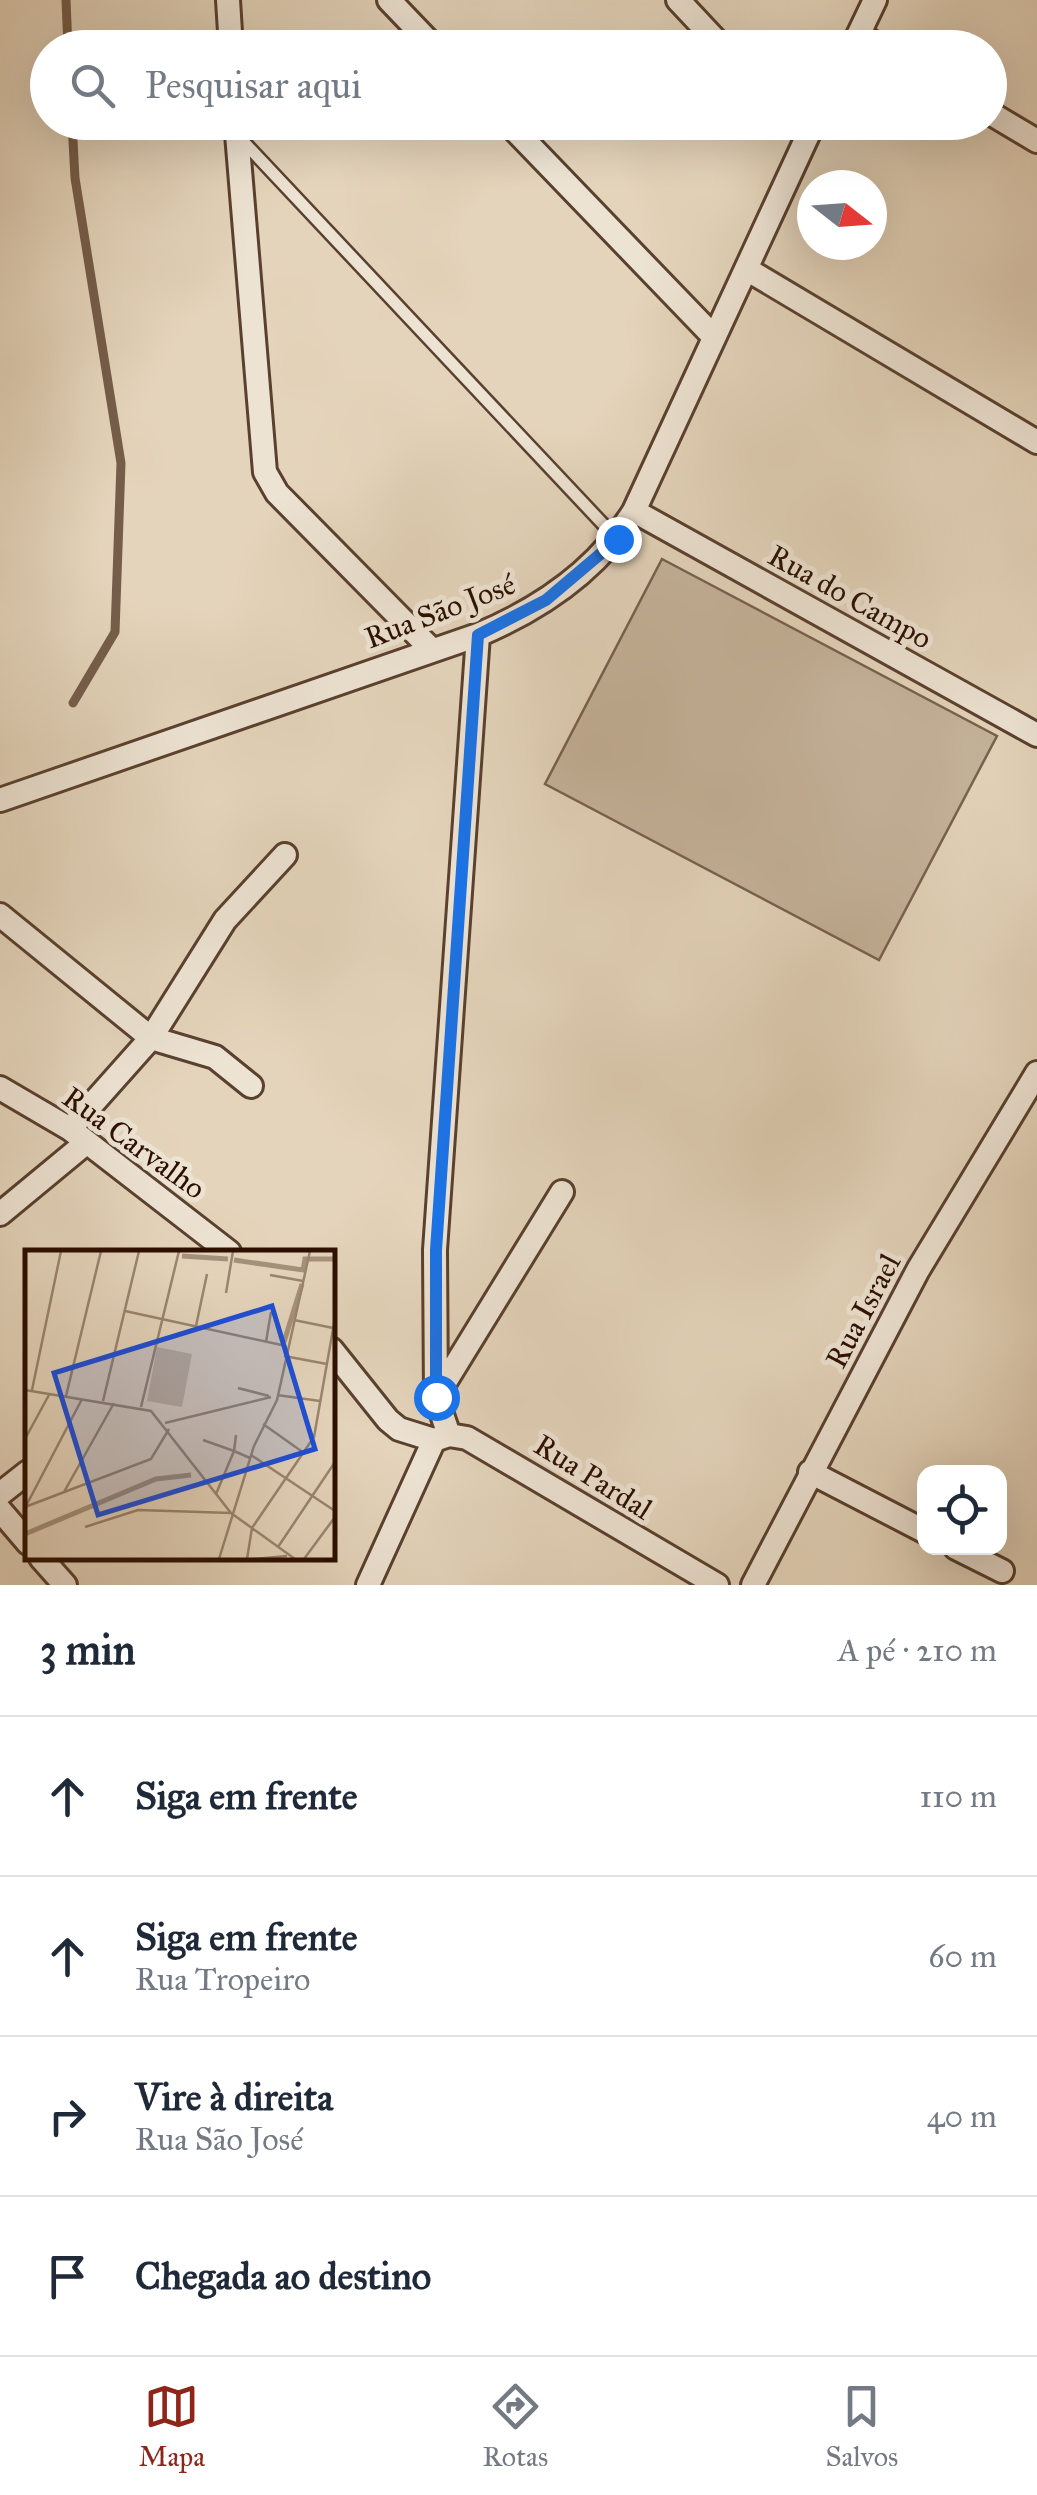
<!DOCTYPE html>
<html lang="pt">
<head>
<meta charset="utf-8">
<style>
  body { margin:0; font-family:"IM FELL Great Primer",serif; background:#f6f6f7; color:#1f2937 }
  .controls { position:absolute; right:30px; bottom:30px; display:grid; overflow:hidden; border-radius:20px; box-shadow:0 10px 40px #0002 }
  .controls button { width:90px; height:90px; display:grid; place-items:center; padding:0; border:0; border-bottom:2px solid #e0e1e3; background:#fff; color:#1f2937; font:50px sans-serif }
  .compass { position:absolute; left:797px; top:170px; width:90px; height:90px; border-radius:50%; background:#fff; box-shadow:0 10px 40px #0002; rotate:107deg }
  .stop { position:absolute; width:30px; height:30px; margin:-22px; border:8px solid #1a73e8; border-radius:50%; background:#fff }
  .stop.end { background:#1a73e8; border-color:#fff; box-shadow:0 2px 10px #0008 }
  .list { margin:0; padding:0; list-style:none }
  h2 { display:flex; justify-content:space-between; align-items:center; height:130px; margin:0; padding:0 40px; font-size:42px }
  h2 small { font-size:32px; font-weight:400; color:#747a83 }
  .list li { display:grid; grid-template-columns:65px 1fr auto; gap:30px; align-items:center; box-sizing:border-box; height:160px; padding:0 40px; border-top:2px solid #e0e1e3 }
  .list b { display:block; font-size:38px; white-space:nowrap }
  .list p { margin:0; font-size:32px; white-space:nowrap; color:#747a83 }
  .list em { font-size:32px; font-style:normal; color:#747a83 }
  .icon { flex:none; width:55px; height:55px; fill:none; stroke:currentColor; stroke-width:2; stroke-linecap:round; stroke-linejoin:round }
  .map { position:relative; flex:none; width:1037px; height:1585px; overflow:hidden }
  .search { position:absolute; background:#fff; box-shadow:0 10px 40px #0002; left:30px; right:30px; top:30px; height:110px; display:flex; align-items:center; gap:25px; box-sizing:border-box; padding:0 35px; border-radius:55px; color:#747a83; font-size:38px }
  .sheet { height:770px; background:#fff }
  nav { display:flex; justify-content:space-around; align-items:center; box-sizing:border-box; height:140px; border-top:2px solid #e0e1e3; background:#fff; font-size:28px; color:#747a83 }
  nav a { display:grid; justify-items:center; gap:5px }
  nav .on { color:#8f2418 }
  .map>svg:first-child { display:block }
  .green { fill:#c5b39b; stroke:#78614e; stroke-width:2.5 }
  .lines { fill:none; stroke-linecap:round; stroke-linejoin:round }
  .stream { stroke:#755d4a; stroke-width:9 }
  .lane-casing { stroke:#5a402f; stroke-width:16 }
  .street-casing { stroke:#5a402f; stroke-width:28 }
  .lane { stroke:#ede3d3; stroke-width:11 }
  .street { stroke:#ede3d3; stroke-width:22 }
  .route { stroke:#1a73e8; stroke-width:12 }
  .labels { text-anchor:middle; stroke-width:10; stroke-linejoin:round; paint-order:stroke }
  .street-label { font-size:30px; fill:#2c0f00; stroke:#ede3d3 }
  .inset-river { fill:none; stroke:#a5917b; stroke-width:5 }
  .inset-road { fill:none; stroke:#9a8570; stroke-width:2.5 }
  .view { fill:#1d4ed8; fill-opacity:0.15; stroke:#1d4ed8; stroke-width:5 }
  .inset-edge { fill:none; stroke:#2c0f00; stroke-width:5 }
</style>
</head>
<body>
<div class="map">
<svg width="1037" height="1585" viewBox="0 0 1037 1585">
  <rect width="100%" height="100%" fill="#e4d4bb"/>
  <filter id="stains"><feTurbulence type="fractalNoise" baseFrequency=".002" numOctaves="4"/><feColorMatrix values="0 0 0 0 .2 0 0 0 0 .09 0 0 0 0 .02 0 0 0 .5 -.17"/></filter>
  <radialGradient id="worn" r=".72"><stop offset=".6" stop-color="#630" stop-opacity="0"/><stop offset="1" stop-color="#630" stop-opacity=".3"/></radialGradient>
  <!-- green -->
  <path class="green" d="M 662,559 L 997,736 L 879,960 L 545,784 Z"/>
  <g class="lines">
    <!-- stream -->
    <path class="stream" d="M 66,0 L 68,48
      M 72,122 L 75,178 L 121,463 L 115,632 L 73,703"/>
    <!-- lane casing -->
    <g class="lane-casing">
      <path id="lane" d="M 240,138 L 617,539"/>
    </g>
    <!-- street casing -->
    <g class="street-casing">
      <path id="street" d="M 228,0 L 231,48
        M 389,0 L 435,48
        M 678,0 L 723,48
        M 859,34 L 882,48
        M 852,48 L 875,0
        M 990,113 L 1037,141
        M 236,122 L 265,472 L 277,493 L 431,649
        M 507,122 L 714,337
        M 748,270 L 1037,442
        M 634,511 L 1037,735
        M 0,800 L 478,635 C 540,609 598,570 634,511 L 814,122
        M 0,915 L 151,1038 L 70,1129
        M 251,1086 L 215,1057 L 151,1038 L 225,920 L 285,855
        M 0,1088 L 70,1129 L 229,1252
        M 0,1214 L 87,1142
        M 332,1350 L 388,1420 L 399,1429 L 434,1440
        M 436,1397 L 435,1250 L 478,635
        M 449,1435 L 436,1397 L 562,1192
        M 434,1440 L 449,1435 L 467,1438 L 717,1585
        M 810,1472 L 924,1531
        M 0,1494 L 28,1472
        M 0,1510 L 28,1543
        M 956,1548 L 1002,1571
        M 41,1558 L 65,1585
        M 368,1585 L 434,1440
        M 753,1585 L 918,1270 L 1037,1073"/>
    </g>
    <!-- lane -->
    <use href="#lane" class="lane"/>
    <!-- street -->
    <use href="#street" class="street"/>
  </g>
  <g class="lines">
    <!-- route -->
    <path class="route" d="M 436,1397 L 436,1250 L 478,635 L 546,600 L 618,539"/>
  </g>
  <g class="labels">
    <!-- street labels -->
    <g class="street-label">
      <text transform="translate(850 597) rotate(29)" y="10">Rua do Campo</text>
      <text transform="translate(440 611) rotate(-21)" y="10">Rua São José</text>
      <text transform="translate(134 1143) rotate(36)" y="10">Rua Carvalho</text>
      <text transform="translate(863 1311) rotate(-62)" y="10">Rua Israel</text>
      <text transform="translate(593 1477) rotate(32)" y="10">Rua Pardal</text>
    </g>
  </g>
  <!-- overview -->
  <g transform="translate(25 1250)">
    <rect width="310" height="310" fill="#e4d4bb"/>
    <path d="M 132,97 L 167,104 L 157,157 L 122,151 Z" fill="#c5b39b"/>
    <path class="inset-river" d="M 157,6 L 203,9M 209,10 L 278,20 L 280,9 L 310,9M 259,92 L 277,34M 0,284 L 131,229 L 166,225"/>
    <path class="inset-road" d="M 245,25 L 278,31M 201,43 L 208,1M 100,61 L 261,96M 269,70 L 308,78M 171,76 L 182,24M 241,92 L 246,62M 259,106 L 302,114M 213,138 L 244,146M 0,140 L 126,161 L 206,263 L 270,309M 7,140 L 36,1M 252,145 L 295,151M 41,146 L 76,1M 78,151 L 114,1M 116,157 L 154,1M 140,173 L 246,147M 238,174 L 279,203M 0,189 L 25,143M 178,190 L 209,201 L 211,185M 226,205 L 310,261M 39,242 L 89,153M 191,244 L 209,201 L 225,208M 1,256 L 57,149M 0,257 L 126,209 L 144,179M 60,277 L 113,260 L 206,263M 253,297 L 310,212M 194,309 L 229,196 L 252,150 L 285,1M 222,309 L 227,278 L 289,187 L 310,68M 228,309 L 262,306M 279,309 L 310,267"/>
    <path class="view" d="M 247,56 L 290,199 L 73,265 L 29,123 Z"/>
    <rect width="310" height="310" class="inset-edge"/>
  </g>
  <rect width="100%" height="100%" filter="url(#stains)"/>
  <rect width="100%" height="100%" fill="url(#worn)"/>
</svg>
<div class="controls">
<button><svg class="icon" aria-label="locate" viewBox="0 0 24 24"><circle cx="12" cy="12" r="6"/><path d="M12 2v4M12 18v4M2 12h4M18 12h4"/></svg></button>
</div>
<svg class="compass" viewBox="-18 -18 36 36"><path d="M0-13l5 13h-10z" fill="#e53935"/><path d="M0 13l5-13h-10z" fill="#747a83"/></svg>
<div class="stop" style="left:436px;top:1397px"></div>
<div class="stop end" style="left:618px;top:539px"></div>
<div class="search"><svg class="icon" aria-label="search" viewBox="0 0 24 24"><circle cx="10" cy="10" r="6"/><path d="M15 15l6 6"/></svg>Pesquisar aqui</div>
</div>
<section class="sheet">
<h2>3 min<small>A pé · 210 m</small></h2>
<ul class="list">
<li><svg class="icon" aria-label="ahead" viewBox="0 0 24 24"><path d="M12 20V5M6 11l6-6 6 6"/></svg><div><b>Siga em frente</b></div><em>110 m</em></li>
<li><svg class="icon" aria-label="ahead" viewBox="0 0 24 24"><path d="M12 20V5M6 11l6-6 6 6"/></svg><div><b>Siga em frente</b><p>Rua Tropeiro</p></div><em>60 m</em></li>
<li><svg class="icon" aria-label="right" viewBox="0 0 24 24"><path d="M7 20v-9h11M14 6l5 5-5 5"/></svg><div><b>Vire à direita</b><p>Rua São José</p></div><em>40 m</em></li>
<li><svg class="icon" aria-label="arrive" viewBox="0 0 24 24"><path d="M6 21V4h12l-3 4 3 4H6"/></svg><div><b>Chegada ao destino</b></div></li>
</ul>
</section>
<nav>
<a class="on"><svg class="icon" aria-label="map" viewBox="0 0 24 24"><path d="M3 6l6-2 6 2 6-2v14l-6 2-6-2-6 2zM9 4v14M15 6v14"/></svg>Mapa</a>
<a><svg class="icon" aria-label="directions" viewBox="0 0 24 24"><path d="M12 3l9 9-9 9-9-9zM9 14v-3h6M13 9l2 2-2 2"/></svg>Rotas</a>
<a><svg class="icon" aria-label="saved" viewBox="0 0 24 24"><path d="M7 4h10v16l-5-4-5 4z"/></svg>Salvos</a>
</nav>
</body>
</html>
